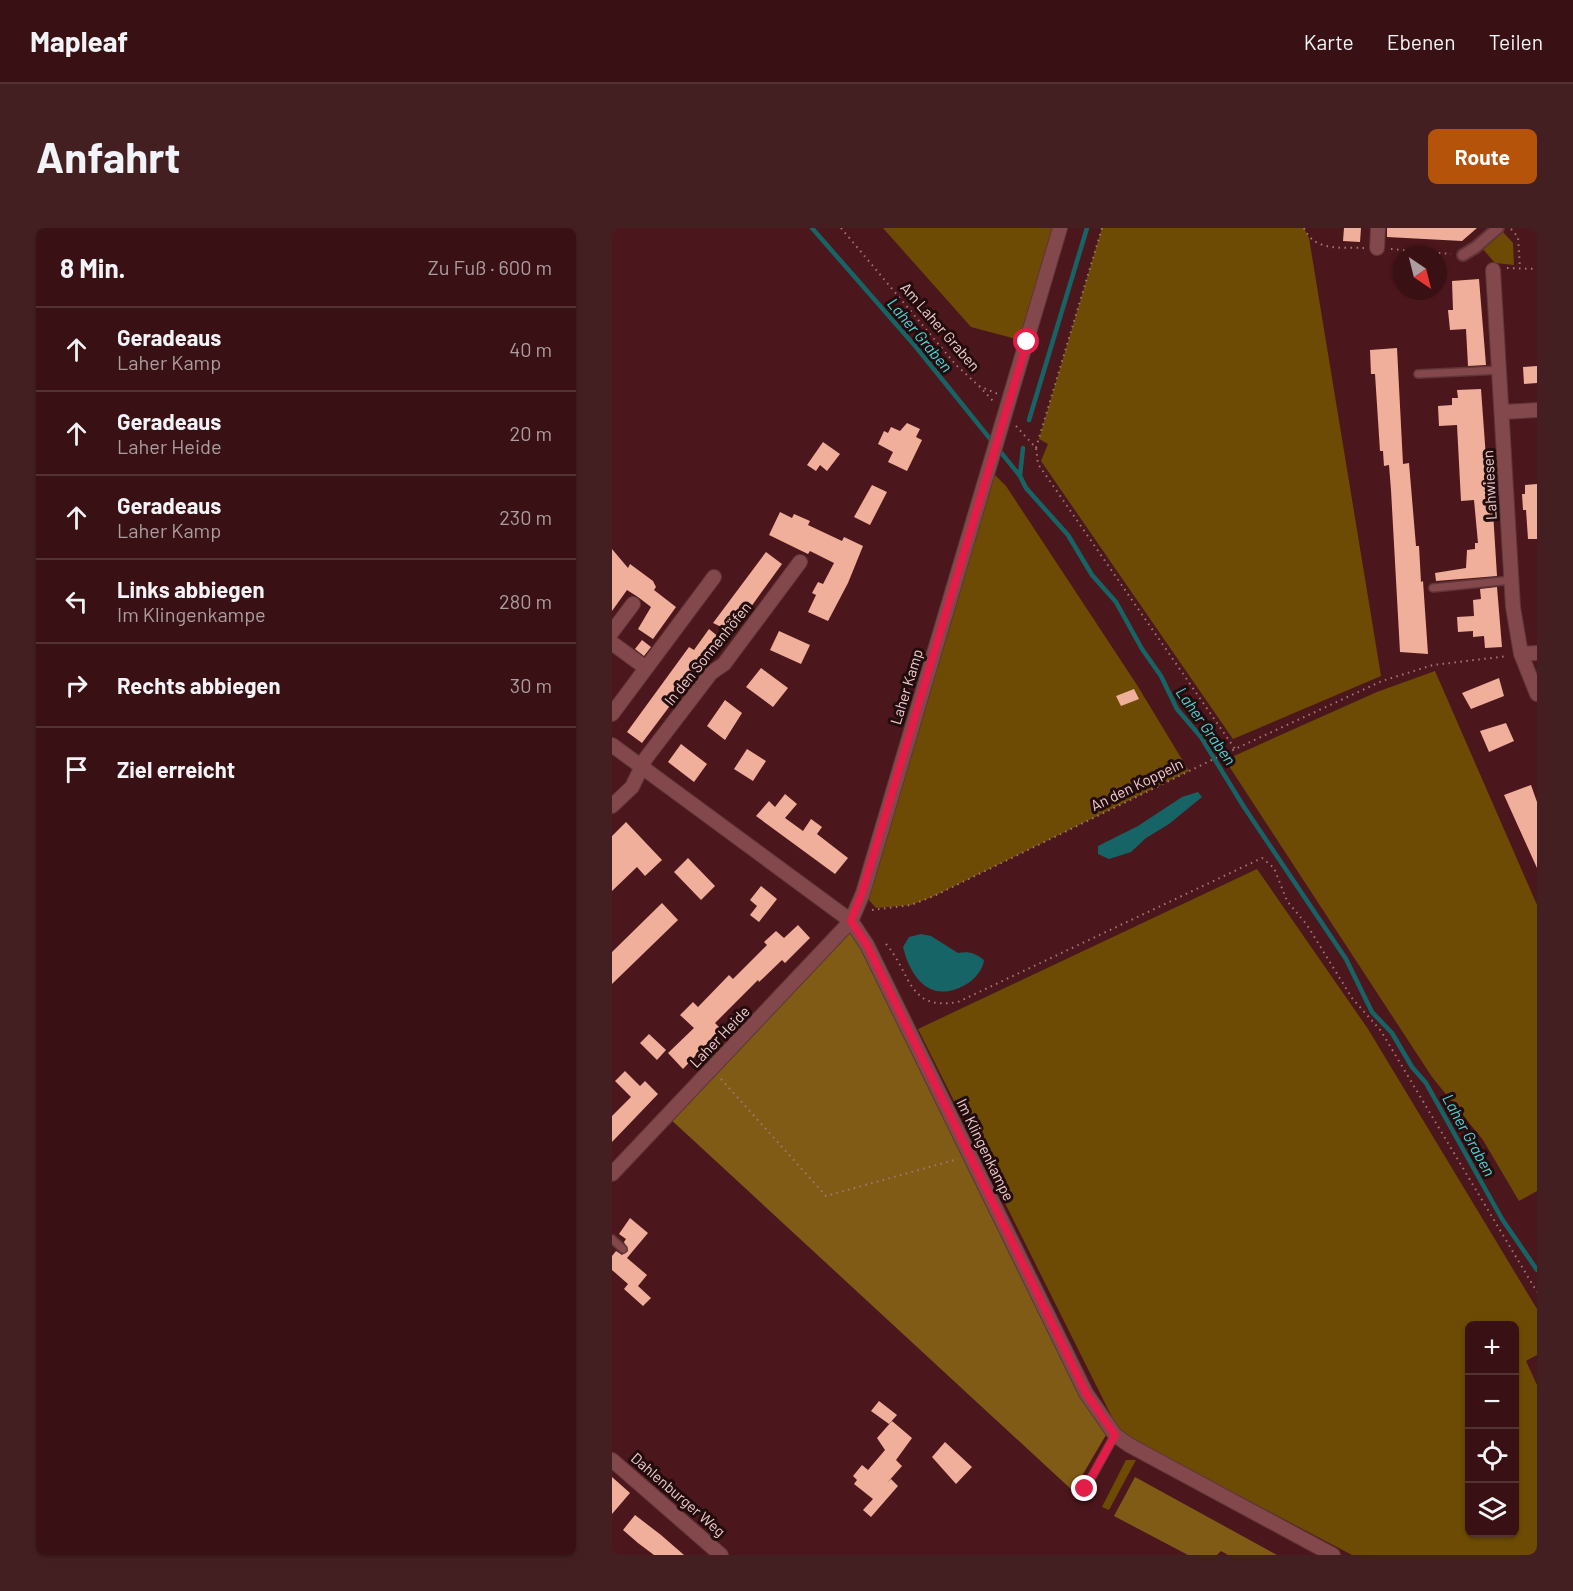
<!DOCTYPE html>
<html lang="de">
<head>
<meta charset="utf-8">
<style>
  body { margin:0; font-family:Barlow,sans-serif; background:#441f22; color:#f1f3f6 }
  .controls { position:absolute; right:18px; bottom:18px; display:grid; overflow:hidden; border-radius:9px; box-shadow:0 2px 4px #0004 }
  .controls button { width:54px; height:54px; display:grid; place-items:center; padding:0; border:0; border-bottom:2px solid #533134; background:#391115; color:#f1f3f6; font:30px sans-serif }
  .compass { position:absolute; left:781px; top:18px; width:54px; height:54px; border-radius:50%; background:#391115; box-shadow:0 2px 4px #0004; rotate:145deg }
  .stop { position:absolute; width:18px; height:18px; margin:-14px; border:4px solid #e11d48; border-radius:50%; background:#fff }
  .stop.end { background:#e11d48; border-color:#fff; box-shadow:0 2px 6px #0008 }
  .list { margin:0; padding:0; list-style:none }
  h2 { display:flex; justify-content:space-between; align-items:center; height:78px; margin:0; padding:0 24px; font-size:26px }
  h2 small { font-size:20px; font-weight:400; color:#ab9da0 }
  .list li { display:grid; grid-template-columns:39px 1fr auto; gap:18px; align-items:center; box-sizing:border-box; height:84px; padding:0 24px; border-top:2px solid #533134 }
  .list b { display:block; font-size:22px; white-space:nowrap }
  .list p { margin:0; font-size:20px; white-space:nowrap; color:#ab9da0 }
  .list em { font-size:20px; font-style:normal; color:#ab9da0 }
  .icon { flex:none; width:33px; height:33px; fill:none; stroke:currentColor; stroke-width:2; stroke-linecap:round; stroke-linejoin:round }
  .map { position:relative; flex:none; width:925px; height:1327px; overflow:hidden; border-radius:9px }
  header { display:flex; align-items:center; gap:36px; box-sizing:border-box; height:84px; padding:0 30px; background:#391115; border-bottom:2px solid #533134 }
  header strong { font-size:28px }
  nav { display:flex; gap:33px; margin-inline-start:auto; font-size:21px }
  .intro { display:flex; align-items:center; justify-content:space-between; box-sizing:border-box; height:144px; padding:0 36px }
  h1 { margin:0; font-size:42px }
  .button { padding:15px 27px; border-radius:9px; background:#b45309; color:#fff; font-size:21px; font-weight:700 }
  main { display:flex; gap:36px; padding:0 36px }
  aside { flex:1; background:#391115; border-radius:9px; box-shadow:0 2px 4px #0004 }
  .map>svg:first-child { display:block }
  .green { fill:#6d4b04; fill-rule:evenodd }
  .forest { fill:#805b15 }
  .water { fill:#176466 }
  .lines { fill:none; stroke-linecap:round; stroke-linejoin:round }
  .stream { stroke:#176466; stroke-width:4.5 }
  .building { fill:#efaf9b }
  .service-casing { stroke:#613539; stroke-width:10 }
  .pedestrian-casing { stroke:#613539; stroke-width:14 }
  .minor-casing { stroke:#613539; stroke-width:16 }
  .path { stroke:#a27779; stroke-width:2; stroke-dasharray:1.5 4.5; stroke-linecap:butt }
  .service { stroke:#83484b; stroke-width:7 }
  .pedestrian { stroke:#83484b; stroke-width:10 }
  .minor { stroke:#83484b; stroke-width:14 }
  .route { stroke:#e11d48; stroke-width:8 }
  .labels { text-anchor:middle; stroke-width:6; stroke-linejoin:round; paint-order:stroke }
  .street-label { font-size:15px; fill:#efcccc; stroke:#230c0d }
  .water-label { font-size:16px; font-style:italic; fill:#48d7db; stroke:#230c0d }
</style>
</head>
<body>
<header>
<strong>Mapleaf</strong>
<nav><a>Karte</a><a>Ebenen</a><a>Teilen</a></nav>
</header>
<div class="intro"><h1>Anfahrt</h1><a class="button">Route</a></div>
<main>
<aside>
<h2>8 Min.<small>Zu Fuß · 600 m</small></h2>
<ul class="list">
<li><svg class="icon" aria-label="ahead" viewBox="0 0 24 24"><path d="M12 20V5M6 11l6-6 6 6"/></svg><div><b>Geradeaus</b><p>Laher Kamp</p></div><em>40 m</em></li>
<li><svg class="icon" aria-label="ahead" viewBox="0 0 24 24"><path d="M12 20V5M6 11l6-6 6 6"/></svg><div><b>Geradeaus</b><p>Laher Heide</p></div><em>20 m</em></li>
<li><svg class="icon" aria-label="ahead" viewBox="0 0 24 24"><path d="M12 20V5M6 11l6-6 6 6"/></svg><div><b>Geradeaus</b><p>Laher Kamp</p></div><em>230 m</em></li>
<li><svg class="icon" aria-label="left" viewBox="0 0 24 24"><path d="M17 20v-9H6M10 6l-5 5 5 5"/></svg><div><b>Links abbiegen</b><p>Im Klingenkampe</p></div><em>280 m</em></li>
<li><svg class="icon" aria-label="right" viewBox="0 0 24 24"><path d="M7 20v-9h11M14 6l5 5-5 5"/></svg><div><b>Rechts abbiegen</b></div><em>30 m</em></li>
<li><svg class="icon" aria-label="arrive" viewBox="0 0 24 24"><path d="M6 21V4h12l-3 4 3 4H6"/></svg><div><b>Ziel erreicht</b></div></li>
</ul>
</aside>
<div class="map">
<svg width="925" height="1327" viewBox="0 0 925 1327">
  <rect width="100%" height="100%" fill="#4c171c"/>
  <!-- green -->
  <path class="green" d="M 271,0 L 448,0 L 415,114 L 359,99 Z
    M 490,0 L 692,0 L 697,10 L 769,448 L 621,511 L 429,233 L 436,216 L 427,211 Z
    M 890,3 L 901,15 L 902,37 L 883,35 L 870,20 Z
    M 381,245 L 394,258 L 525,457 L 577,543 L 322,668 L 299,677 L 264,680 L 256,671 Z
    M 823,443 L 925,677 L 925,963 L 907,973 L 871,912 L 820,849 L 613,532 L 765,464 Z
    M 645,641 L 756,801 L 925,1081 L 925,1127 L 914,1133 L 925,1157 L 925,1327 L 740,1327 L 508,1205 L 306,801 ZM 858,1098 L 903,1098 L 903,1304 L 858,1304 Z
    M 514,1232 L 524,1232 L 497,1282 L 490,1279 Z"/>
  <!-- forest -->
  <path class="forest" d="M 239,693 L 470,1168 L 494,1207 L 461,1263 L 55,888 Z
    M 523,1249 L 665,1327 L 616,1327 L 609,1323 L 605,1327 L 576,1327 L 502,1288 Z"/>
  <!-- water -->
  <path class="water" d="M 586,564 L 590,569 L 557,596 L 534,610 L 519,624 L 497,631 L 486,626 L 486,618 L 526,598 L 570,569 Z
    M 309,706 L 319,708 L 346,725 C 357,723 363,725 372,732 C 371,742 362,752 353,757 C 319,776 299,751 291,719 L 297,709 Z"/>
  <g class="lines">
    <!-- stream -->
    <path class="stream" d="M 200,0 L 304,119 L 408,248 L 414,260 L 456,307 L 480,347 L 504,374 L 530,421 L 549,448 L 565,481 L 589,509 L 632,579 L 734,731 L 760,784 L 780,805 L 800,839 L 814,855 L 890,991 L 925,1042
      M 417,192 L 475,0
      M 408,247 L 411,220"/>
  </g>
  <!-- building -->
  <path class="building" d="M 732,0 L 749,0 L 748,14 L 731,13 Z
    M 775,0 L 865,0 L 850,13 L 775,9 Z
    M 867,51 L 874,137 L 856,138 L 854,101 L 838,102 L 836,82 L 841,82 L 840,53 Z
    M 785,120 L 791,236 L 797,235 L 804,318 L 807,318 L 809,354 L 811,353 L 816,426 L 788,424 L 779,262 L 777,237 L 772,238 L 771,223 L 768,223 L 763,146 L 759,146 L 758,122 Z
    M 925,138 L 925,155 L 912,156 L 911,139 Z
    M 869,161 L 874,230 L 876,230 L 878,236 L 885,348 L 824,353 L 823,345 L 854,340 L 855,322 L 863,321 L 863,315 L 866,315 L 862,272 L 849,273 L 845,197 L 827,198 L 826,178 L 840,177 L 840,170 L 846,170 L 845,162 Z
    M 295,195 L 308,201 L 304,209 L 310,212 L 295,243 L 276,234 L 281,224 L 266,216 L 272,203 L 276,205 L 279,199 L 288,203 Z
    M 211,214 L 228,226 L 215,243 L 208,237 L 204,243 L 195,237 Z
    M 925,256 L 925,311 L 916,311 L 914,282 L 911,282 L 910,266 L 913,266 L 913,257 Z
    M 260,257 L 275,264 L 258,297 L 242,289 Z
    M 168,284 L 180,290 L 182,286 L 198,293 L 196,297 L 230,313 L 232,309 L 251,318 L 236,355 L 216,393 L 196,384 L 204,367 L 200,365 L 206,354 L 211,356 L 222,335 L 198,323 L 196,326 L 157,307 Z
    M 0,321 L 16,340 L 18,336 L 41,353 L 44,359 L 42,362 L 64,379 L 41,411 L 26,401 L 39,379 L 26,369 L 15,362 L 0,383 Z
    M 154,324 L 170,336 L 141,376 L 120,404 L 101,395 Z
    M 885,359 L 890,419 L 873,420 L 872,408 L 861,409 L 861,403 L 846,404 L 845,389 L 862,388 L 861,372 L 869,371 L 868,361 Z
    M 97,401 L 113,414 L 107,423 L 102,419 L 30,515 L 15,504 L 77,419 L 82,422 Z
    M 167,403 L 198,417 L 189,436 L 158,422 Z
    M 30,412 L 39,419 L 32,428 L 23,421 Z
    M 149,440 L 176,460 L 161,479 L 134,459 Z
    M 887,450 L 892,468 L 859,481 L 850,465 Z
    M 522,461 L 527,471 L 509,478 L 504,468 Z
    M 113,472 L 130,485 L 113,512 L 95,498 Z
    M 894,495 L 902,513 L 877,524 L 868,503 Z
    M 69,516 L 95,536 L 82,554 L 56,534 Z
    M 135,521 L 154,533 L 141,553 L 122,541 Z
    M 919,557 L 925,574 L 925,640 L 892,567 Z
    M 173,566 L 185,576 L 173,590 L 191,603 L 199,591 L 210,599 L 205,606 L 236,630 L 223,646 L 144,588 L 157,573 L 163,579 Z
    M 14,594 L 50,632 L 33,648 L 25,639 L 0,663 L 0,608 Z
    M 76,630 L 103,658 L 89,672 L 62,644 Z
    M 149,658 L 165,671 L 147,694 L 138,687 L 145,678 L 138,672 Z
    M 50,675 L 66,692 L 0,756 L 0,724 Z
    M 186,697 L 198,710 L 173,735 L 170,732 L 147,754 L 146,752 L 103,795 L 109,801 L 71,841 L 56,825 L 82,800 L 68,787 L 81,774 L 86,779 L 117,747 L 121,751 L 155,717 L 152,714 L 164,703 L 172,710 Z
    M 37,806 L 54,822 L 45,832 L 28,815 Z
    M 13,843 L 28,858 L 33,853 L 46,866 L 0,914 L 0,888 L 19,869 L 3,853 Z
    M 18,990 L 36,1005 L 15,1030 L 35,1047 L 26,1058 L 39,1070 L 31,1078 L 12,1061 L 16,1056 L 0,1042 L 0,1028 L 4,1023 L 10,1027 L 16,1023 L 12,1014 L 14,1011 L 7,1006 Z
    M 267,1173 L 285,1187 L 277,1196 L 259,1183 Z
    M 280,1193 L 300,1210 L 284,1232 L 290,1238 L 275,1255 L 279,1251 L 286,1258 L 259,1289 L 251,1282 L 261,1271 L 242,1256 L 245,1252 L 241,1248 L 250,1237 L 256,1242 L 273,1222 L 265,1210 Z
    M 333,1214 L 360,1239 L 344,1256 L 320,1229 Z
    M 0,1249 L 18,1265 L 0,1286 Z
    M 23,1287 L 49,1307 L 72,1327 L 42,1327 L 26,1315 L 11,1302 Z"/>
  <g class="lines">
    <!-- service casing -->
    <g class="service-casing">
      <path id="service" d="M 806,146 L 888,142
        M 821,360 L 900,352
        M 0,1011 L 11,1021
        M 473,1261 L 503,1207"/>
    </g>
    <!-- pedestrian casing -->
    <g class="pedestrian-casing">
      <path id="pedestrian" d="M 851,27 L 864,19 L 886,0"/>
    </g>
    <!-- minor casing -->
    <g class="minor-casing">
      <path id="minor" d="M 765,20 L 766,0
        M 881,42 L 901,379 L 909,426 L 925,466
        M 891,184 L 925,182
        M 0,404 L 21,376
        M 0,415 L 34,440
        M 909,426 L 925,425
        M 0,486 L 102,349
        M 0,517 L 239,693 L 255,717 L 474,1165 L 503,1207 L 517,1217 L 721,1327
        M 0,578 L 20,559 L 34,530 L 99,445 L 112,436 L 188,334
        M 0,946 L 239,693 L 251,665 L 448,0
        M 0,1232 L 109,1327"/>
    </g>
    <!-- path -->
    <path class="path" d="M 229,0 L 344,137 L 367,158 L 386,166
      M 692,0 C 702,24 731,19 753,20
      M 899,1 L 906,9 L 908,40
      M 779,21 L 839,26
      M 895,40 L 925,41
      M 367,158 L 382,174
      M 404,198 L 424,220 L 426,236 L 623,521
      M 424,220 L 490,0
      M 260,682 L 299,677 L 322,668 L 610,527 L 770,453 L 821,437 L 896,428
      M 274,716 C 300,746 295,783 346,774 L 650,630 L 662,640 L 675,673 L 695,697 L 740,770 L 769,803 L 925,1064
      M 109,851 L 214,968 L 346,931"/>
    <!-- service -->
    <use href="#service" class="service"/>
    <!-- pedestrian -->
    <use href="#pedestrian" class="pedestrian"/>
    <!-- minor -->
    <use href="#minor" class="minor"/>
  </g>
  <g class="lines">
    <!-- route -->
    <path class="route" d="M 415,114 L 250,665 L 239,693 L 255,717 L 474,1165 L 503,1207 L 473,1261"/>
  </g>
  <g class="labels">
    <!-- street labels -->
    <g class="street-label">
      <text transform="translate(328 99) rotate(49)" y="5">Am Laher Graben</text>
      <text transform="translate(878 257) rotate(-93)" y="5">Lahwiesen</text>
      <text transform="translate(96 426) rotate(-51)" y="5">In den Sonnenhöfen</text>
      <text transform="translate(295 459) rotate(-73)" y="5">Laher Kamp</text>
      <text transform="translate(525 557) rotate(-26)" y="5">An den Koppeln</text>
      <text transform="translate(108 809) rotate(-46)" y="5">Laher Heide</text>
      <text transform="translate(373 922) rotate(64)" y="5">Im Klingenkampe</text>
      <text transform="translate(66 1267) rotate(41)" y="5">Dahlenburger Weg</text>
    </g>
    <!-- water labels -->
    <g class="water-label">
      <text transform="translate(308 107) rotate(50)" y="6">Laher Graben</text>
      <text transform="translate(594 498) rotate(55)" y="6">Laher Graben</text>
      <text transform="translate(857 907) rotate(61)" y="6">Laher Graben</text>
    </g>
  </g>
</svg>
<div class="controls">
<button>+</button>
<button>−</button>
<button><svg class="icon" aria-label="locate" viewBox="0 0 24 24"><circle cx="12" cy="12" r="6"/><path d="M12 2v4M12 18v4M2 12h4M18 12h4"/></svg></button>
<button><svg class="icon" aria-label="layers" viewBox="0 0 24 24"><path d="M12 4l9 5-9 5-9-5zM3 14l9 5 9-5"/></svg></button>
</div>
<svg class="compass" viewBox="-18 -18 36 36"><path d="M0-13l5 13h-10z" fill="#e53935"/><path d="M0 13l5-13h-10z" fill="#ab9da0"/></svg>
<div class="stop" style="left:415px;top:114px"></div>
<div class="stop end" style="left:473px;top:1261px"></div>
</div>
</main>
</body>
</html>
